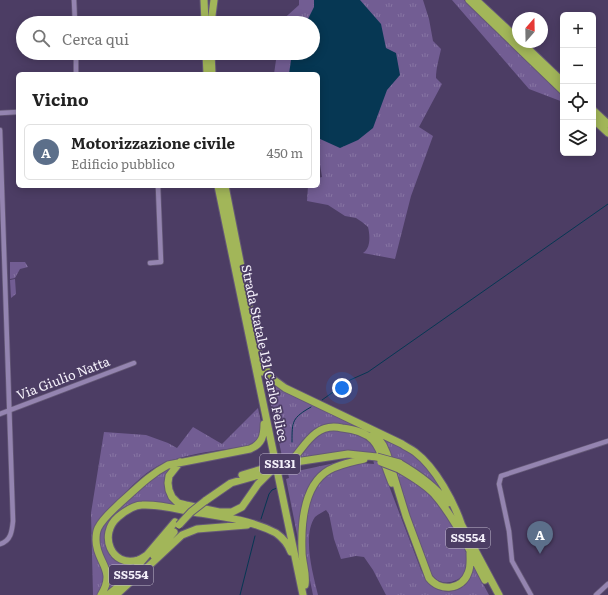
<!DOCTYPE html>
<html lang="it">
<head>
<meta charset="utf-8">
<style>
  body { margin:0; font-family:Literata,serif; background:#f2f2f2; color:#222 }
  .controls { position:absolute; right:12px; top:12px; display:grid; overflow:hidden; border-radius:6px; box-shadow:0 2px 10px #0003 }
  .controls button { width:36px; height:36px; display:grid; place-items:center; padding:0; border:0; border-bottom:1px solid #e0e0e0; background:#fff; color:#222; font:20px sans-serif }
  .compass { position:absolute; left:512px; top:12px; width:36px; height:36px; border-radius:50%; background:#fff; box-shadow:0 2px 10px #0003; rotate:20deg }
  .you { position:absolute; left:342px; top:388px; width:14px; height:14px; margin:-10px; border:3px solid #fff; border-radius:50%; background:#1a73e8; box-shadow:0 0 0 6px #1a73e833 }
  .badge { display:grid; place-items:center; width:26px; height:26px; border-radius:50%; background:#5e6d21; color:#fff; font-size:13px; font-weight:700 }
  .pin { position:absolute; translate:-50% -33px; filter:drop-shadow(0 1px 2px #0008) }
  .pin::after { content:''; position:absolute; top:21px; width:14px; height:12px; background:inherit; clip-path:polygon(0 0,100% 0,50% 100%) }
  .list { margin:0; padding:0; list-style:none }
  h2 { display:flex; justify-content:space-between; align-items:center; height:52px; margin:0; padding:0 16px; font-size:17px }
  h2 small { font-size:13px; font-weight:400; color:#767676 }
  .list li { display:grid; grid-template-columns:26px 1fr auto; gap:12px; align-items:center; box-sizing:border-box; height:56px; margin:0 8px 8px; padding:0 8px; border:1px solid #e0e0e0; border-radius:6px }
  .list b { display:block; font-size:15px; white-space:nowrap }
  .list p { margin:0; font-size:13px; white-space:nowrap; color:#767676 }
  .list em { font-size:13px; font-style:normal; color:#767676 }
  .icon { flex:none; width:22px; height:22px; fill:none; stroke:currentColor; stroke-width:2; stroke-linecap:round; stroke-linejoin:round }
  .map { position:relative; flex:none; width:608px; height:595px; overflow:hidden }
  .search { position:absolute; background:#fff; box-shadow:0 2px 10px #0003; left:16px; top:16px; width:304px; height:44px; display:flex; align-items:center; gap:10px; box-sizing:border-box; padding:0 14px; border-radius:22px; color:#767676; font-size:15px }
  .panel { position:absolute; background:#fff; box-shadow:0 2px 10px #0003; left:16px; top:72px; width:304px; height:116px; border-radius:6px }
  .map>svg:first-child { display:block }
  .grass { fill:url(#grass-tufts) }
  .water { fill:#063753 }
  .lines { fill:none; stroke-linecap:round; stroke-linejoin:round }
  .stream { stroke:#063753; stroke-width:1 }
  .minor-casing { stroke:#655977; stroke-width:6 }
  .trunk-casing { stroke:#655977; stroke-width:9 }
  .minor { stroke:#9484b0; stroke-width:4.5 }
  .trunk { stroke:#a2b659; stroke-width:7 }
  .trunk-bridge-casing { stroke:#655977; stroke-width:9; stroke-linecap:butt }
  .trunk-bridge { stroke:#a2b659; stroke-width:7 }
  .labels { text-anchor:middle; stroke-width:3.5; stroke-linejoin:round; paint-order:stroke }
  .shield { fill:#4c3d64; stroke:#c2bbce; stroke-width:1 }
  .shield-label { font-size:12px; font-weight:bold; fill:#f5f1fb }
  .street-label { font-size:13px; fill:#f5f1fb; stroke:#4c3d64 }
</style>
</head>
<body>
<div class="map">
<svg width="608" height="595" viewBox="0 0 608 595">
  <defs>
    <pattern id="grass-tufts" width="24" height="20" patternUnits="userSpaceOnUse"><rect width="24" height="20" fill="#725d93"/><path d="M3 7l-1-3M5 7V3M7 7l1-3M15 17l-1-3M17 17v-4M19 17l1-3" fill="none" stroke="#8775a3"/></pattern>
  </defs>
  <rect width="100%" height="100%" fill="#4c3d64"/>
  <!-- grass -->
  <path class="grass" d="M 299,0 L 423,0 L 429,19 L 433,41 L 441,49 C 439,59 436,68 436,78 L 442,84 L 419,127 L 433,136 L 411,196 L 395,259 L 363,253 C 371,248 370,235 368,227 L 362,222 L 356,218 L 345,216 L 328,205 L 307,201 L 308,186 L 318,186 L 318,178 L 322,177 L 318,152 L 318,74 L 274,74 L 277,53 L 313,53 L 313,23 L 279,23 L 299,5 Z
    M 452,0 L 464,0 L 563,95 L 563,102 L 529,89 Z
    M 10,262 L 25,262 L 28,267 L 20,269 L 15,278 L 10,279 Z
    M 15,279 L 16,294 L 11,298 L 10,280 Z
    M 264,372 L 270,379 L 371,432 L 380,442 L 368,433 L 321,427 L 288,461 L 283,461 Z
    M 258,408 C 261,424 267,437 249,446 C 222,450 174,454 151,470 C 132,483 112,507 97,525 L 103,568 L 104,583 L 98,595 L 93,595 L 91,513 L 104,432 L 146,435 L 168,443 L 177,448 L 193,427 L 222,444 Z
    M 332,430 L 351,431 L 372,441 L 421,570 C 425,576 429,586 437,589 C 447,594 462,591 468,581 C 471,576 472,570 473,565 L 489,595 L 386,595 L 373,570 L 364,557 L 356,556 L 341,559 L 334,539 L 329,514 L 326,510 C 323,512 318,514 315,517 C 302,536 313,574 318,595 L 313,595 L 306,561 L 305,550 L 308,502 L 321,479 L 330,472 L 361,463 L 374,464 L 372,453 L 297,460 C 307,447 315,434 332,430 Z
    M 381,437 L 413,454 L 431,472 L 446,495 L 390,457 Z
    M 335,463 L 336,464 L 307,492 L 301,511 L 299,544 L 286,479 L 289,478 L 288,473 Z
    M 174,465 L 165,480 L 180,505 L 134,504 L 107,529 L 105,539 L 106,547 L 114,557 L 138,563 L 106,594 L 105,592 L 110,579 L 110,571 L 98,543 L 100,528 L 105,520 L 147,480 Z
    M 394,471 C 406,477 422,483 431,494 C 443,507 469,547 468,564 C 467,578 449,587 437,580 C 433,577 430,573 427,569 Z"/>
  <!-- water -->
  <path class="water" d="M 314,0 L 360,0 L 381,24 L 386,48 L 396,53 L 400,75 L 387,90 L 373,128 L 358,140 L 340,148 L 318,138 L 318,74 L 289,74 L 292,53 L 313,53 L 313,23 L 306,23 L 314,7 Z"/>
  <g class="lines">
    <!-- stream -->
    <path class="stream" d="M 322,400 L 350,380 L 368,372 L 608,204
      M 292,442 C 292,421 292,418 311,407
      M 261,519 L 269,494 L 272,490 L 277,488
      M 240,595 L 255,536"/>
    <!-- minor casing -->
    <g class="minor-casing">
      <path id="minor" d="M 74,0 L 75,23
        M 76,53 L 76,74
        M 0,113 L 18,112
        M 0,130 L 13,521 C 12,531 11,541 0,544
        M 150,263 L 161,262 L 158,186
        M 0,414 L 134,363
        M 531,595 L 512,561 L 509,531 L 499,484 L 501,476 L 608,441
        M 596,595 L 608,584"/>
    </g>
    <!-- trunk casing -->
    <g class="trunk-casing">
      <path id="trunk" d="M 204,0 L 205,23
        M 469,0 L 563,91
        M 476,0 L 518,39
        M 211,23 L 214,0
        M 521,42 L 563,82
        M 206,53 L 207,74
        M 211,53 L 212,74
        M 593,110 L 608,124
        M 593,119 L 608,133
        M 218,186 L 303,595
        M 225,186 L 262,372
        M 263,363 L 270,377 L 285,388 L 402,444 C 406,447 411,449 415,452 C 436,468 454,502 462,526
        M 373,431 L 383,445 L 387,454 L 406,516 L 429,578 C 440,592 462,590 468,573 C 471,567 470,559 470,553
        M 180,462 L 169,476 L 168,483 L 169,490 L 172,497 L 178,503 L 186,505 L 219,512 L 232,512 L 242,507 L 258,484 L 270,472
        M 289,463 C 299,454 305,441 316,433 C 324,427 333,426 342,428 C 382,432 379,453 392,483
        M 289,463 L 348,454 L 377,457
        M 399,463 C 418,474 435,486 448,503
        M 399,469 C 411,476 425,484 434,494 C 456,519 470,552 485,580
        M 242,475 L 269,467
        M 205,501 L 231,483 L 269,472
        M 460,522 L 499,595
        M 151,552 C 147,555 143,558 138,560 C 111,568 98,534 118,517 C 124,512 134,505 142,505 C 157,504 173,508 187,511 C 217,516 249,519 276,533 C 283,538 288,544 291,552
        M 154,556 L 174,532
        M 137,577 L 182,535 L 197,529 L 247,525
        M 305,585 C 307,573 302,563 302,551 C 301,524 303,485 329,470 C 340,464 352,462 364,459
        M 101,595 C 117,569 96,563 96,540 C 96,536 96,532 98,528 C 103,518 112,511 120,503 C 136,489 149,475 168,465 L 250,449 C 262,444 264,436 264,424
        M 108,595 L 124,582 L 175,522
        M 116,595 L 139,574"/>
    </g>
    <!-- minor -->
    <use href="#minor" class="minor"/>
    <!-- trunk -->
    <use href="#trunk" class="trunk"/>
    <!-- trunk-bridge casing -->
    <g class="trunk-bridge-casing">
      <path id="trunk-bridge" d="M 377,457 L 399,463
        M 381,462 L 399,469
        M 269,467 L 289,463
        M 179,525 L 191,512 L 205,501"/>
    </g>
    <!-- trunk-bridge -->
    <use href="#trunk-bridge" class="trunk-bridge"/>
  </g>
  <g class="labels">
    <!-- shield labels -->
    <g class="shield">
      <rect x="260" y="454" width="40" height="20" rx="3"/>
      <rect x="446" y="528" width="44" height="20" rx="3"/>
      <rect x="109" y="565" width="44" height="20" rx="3"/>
    </g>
    <g class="shield-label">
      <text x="280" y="468">SS131</text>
      <text x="468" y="542">SS554</text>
      <text x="131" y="579">SS554</text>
    </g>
    <!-- street labels -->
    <g class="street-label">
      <text transform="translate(265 353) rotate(78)" y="5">Strada Statale 131 Carlo Felice</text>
      <text transform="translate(63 378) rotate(-21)" y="5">Via Giulio Natta</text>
    </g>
  </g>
</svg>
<div class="controls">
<button>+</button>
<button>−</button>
<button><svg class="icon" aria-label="locate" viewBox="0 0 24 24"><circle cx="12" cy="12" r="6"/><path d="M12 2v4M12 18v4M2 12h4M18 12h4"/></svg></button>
<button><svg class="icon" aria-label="layers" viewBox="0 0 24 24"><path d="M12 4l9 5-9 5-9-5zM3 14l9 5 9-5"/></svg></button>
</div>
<svg class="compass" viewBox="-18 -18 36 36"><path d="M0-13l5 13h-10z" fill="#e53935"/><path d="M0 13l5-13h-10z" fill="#767676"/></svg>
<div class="you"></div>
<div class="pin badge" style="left:540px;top:554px;background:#5c6f8a">A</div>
<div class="search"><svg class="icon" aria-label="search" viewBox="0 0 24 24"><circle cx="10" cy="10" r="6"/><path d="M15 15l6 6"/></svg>Cerca qui</div>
<section class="panel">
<h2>Vicino<small></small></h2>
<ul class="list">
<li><span class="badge" style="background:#5c6f8a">A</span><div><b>Motorizzazione civile</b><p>Edificio pubblico</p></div><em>450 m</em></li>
</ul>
</section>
</div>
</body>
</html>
